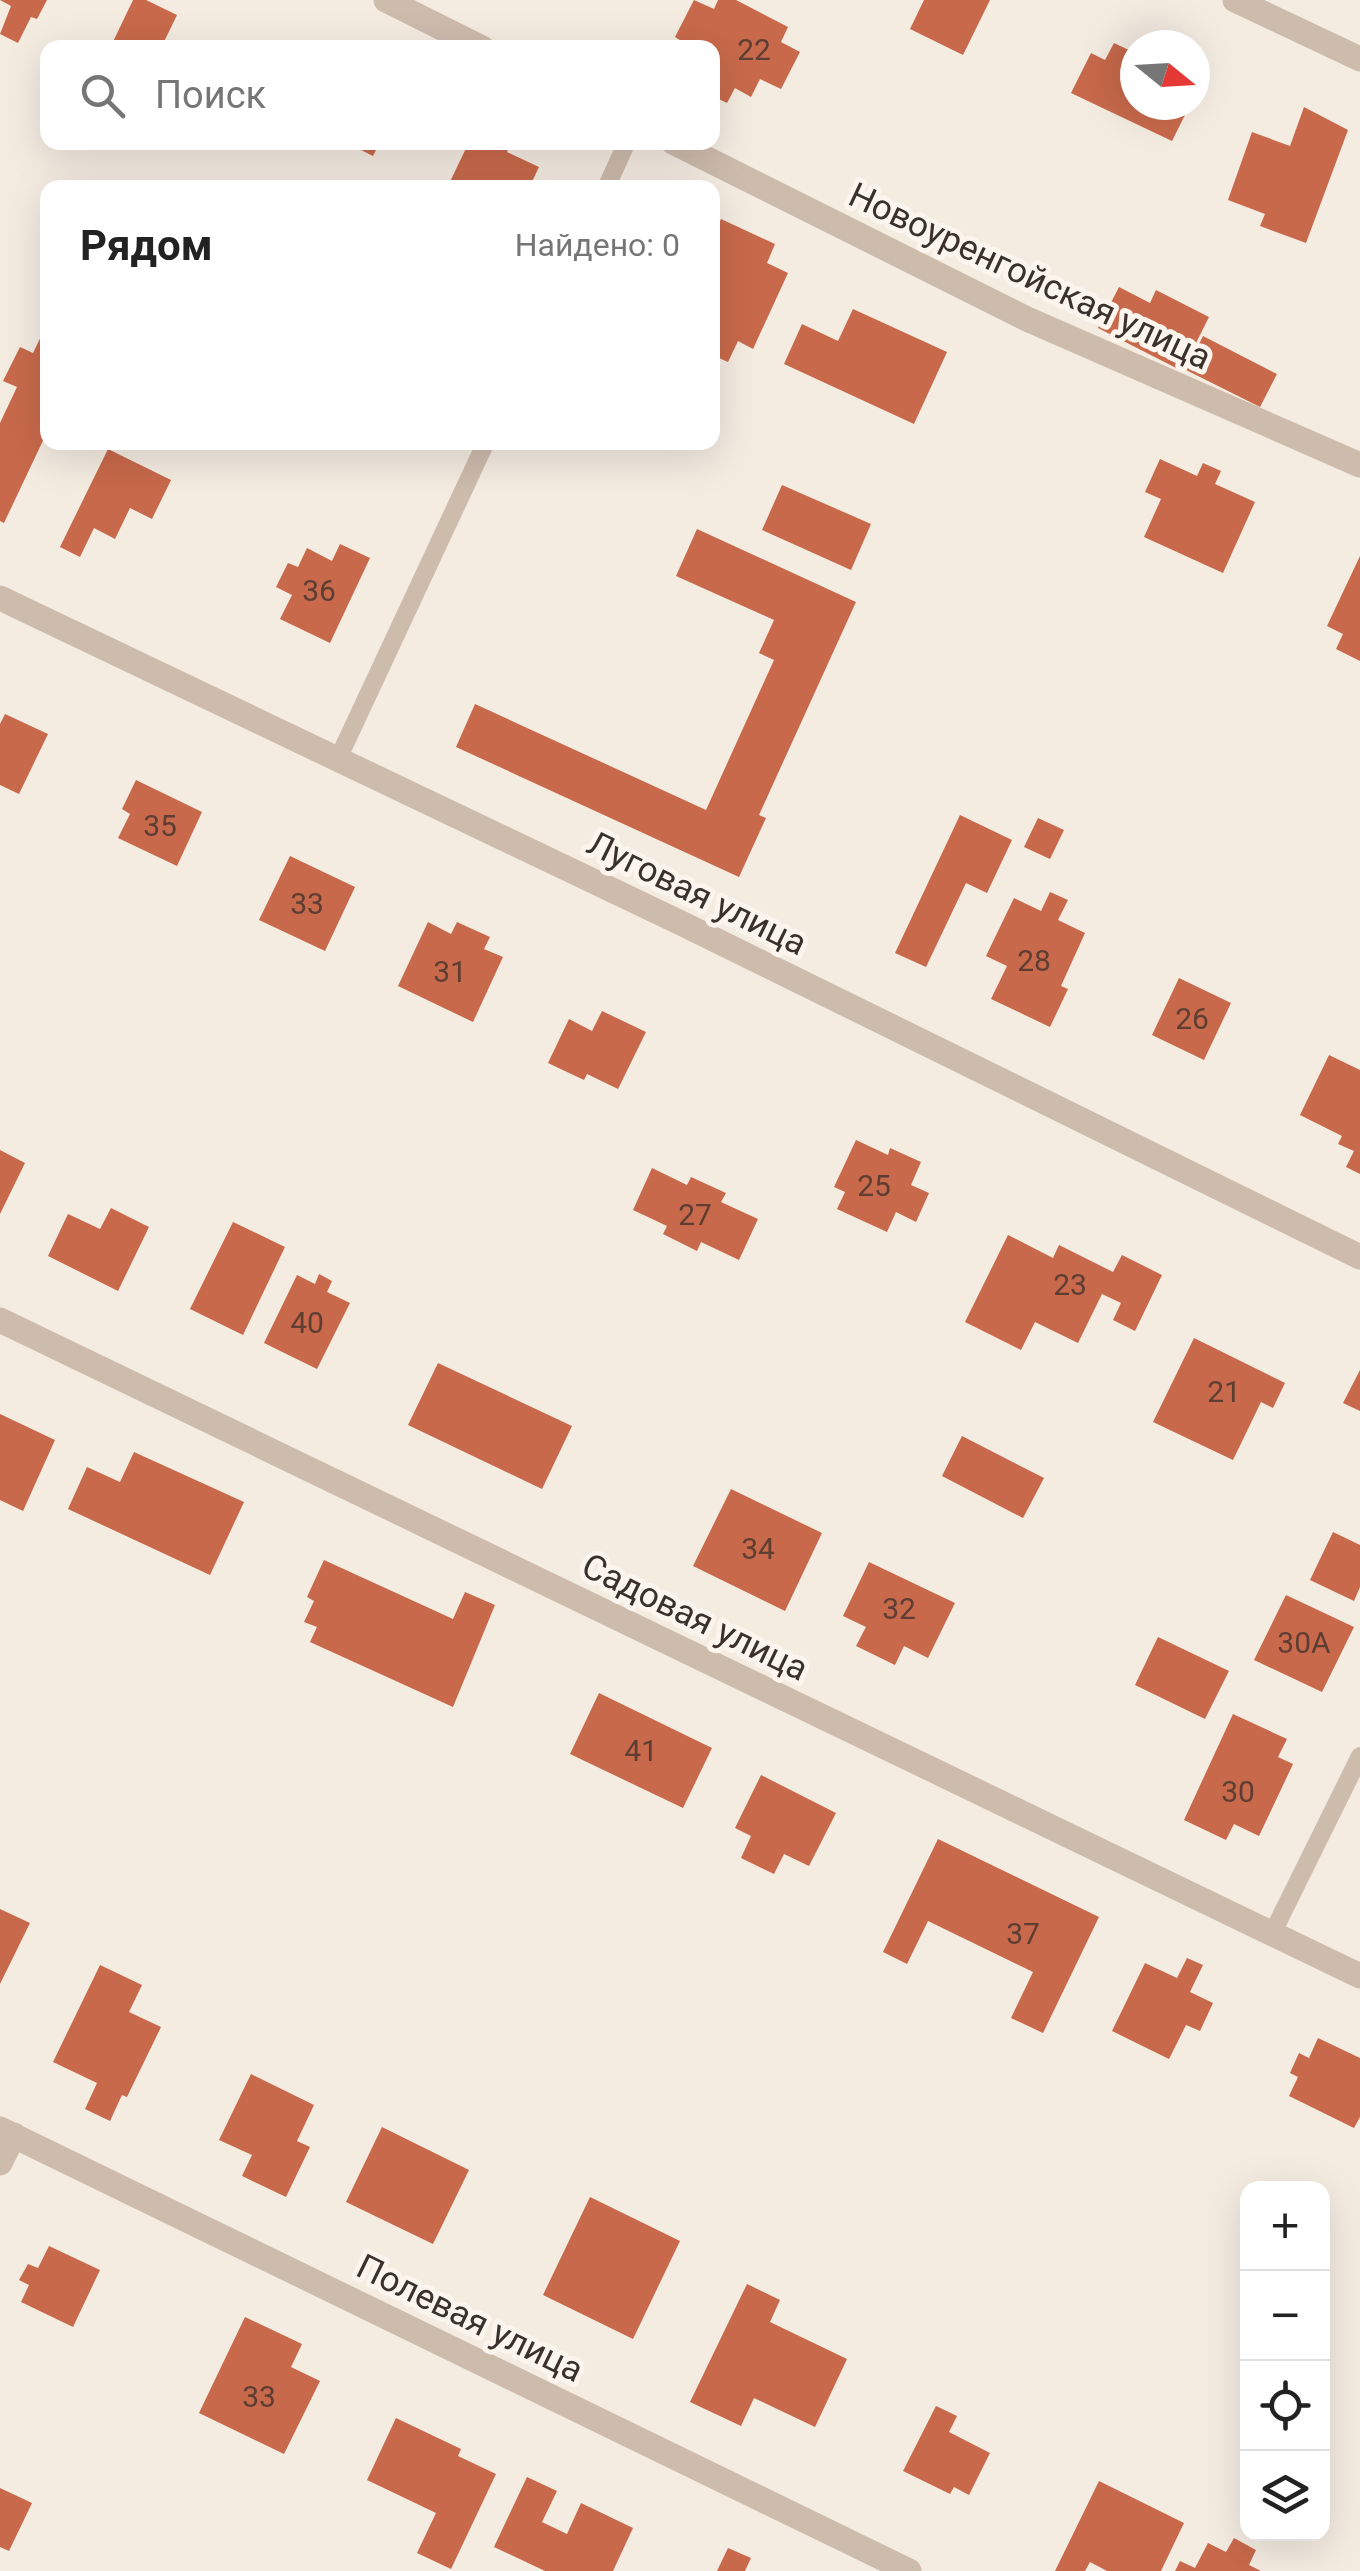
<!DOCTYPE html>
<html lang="ru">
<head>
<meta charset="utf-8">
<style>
  body { margin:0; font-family:Roboto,sans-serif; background:#f6f6f6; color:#222 }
  .controls { position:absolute; right:30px; bottom:30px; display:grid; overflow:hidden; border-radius:20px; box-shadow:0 10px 40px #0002 }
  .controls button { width:90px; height:90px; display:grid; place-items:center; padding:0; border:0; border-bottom:2px solid #e0e0e0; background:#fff; color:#222; font:50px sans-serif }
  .compass { position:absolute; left:1120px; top:30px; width:90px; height:90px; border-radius:50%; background:#fff; box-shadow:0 10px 40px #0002; rotate:108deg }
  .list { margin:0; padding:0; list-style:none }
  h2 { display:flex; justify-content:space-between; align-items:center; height:130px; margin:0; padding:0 40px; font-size:42px }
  h2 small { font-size:32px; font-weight:400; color:#767676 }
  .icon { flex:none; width:55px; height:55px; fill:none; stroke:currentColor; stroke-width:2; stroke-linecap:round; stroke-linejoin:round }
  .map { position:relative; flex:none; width:1360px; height:2571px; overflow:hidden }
  .search { position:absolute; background:#fff; box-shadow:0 10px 40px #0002; left:40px; top:40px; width:680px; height:110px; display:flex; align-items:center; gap:25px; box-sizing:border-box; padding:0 35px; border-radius:20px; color:#767676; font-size:38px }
  .panel { position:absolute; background:#fff; box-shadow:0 10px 40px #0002; left:40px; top:180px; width:680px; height:270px; border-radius:20px }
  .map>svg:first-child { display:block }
  .building { fill:#c8694b }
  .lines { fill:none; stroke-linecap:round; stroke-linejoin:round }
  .service { stroke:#cdbbac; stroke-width:18 }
  .minor { stroke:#cdbbac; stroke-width:25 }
  .tertiary { stroke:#cdbbac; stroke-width:25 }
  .labels { text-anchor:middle; stroke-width:10; stroke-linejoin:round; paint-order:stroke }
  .number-label { font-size:30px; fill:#5e3e33 }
  .street-label { font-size:35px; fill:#3b302b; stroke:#fbf5ee }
</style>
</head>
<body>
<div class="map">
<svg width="1360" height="2571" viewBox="0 0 1360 2571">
  <rect width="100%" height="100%" fill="#f4ebe1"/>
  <!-- building -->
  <path class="building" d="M 0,0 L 47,0 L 37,19 L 31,17 L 18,43 L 0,34 L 11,6 Z
    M 133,0 L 146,0 L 177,15 L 161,48 L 110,48 Z
    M 694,0 L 714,9 L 718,0 L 736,0 L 788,27 L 781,42 L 800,52 L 781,89 L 760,79 L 751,97 L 735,88 L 727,103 L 712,96 L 712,48 L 692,48 L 675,37 Z
    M 924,0 L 990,0 L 963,55 L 910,29 Z
    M 1114,43 L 1135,53 L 1135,105 L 1190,105 L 1172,141 L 1071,93 L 1091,53 L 1105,60 Z
    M 1304,107 L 1348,130 L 1306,243 L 1260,226 L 1265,214 L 1228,200 L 1252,132 L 1290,146 Z
    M 345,142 L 380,142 L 373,156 Z
    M 469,142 L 510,144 L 507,152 L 539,167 L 529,188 L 447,188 Z
    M 721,219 L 775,244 L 767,263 L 788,273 L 753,349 L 738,341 L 728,362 L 712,355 L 712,237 Z
    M 1119,287 L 1150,303 L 1156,290 L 1209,317 L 1182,371 L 1098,328 Z
    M 853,309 L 947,352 L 914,424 L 784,364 L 802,324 L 838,341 Z
    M 48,322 L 48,430 L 4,523 L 0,521 L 0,423 L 17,387 L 3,381 L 20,347 L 33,353 Z
    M 1203,336 L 1277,374 L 1260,407 L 1186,370 Z
    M 108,449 L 171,480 L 152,519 L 130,508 L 115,539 L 94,528 L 80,557 L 60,547 Z
    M 1160,459 L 1197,476 L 1203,463 L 1221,471 L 1215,484 L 1255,502 L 1223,573 L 1144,537 L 1161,499 L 1145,492 Z
    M 782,485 L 871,524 L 851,570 L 762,530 Z
    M 697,529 L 856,602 L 759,815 L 766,818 L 739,877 L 456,747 L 475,704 L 706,810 L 774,660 L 759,653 L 774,620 L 676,576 Z
    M 340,544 L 370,558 L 330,643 L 280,619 L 292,595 L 276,587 L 288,563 L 298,567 L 307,548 L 332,561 Z
    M 1360,556 L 1360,661 L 1336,649 L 1343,634 L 1327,626 Z
    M 5,714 L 48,734 L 19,794 L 0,785 L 0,724 Z
    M 136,780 L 202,812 L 177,866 L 118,838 L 130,814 L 122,809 Z
    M 960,815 L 1012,840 L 987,893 L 966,883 L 926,967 L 895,953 Z
    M 1038,818 L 1064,830 L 1050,859 L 1024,847 Z
    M 290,856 L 355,887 L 325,951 L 259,920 Z
    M 1050,892 L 1068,900 L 1058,920 L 1085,933 L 1061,986 L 1068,989 L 1050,1027 L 991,999 L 1007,966 L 986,956 L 1014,898 L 1041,911 Z
    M 428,922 L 451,934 L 457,922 L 490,937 L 484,949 L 503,957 L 473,1022 L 398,986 Z
    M 1179,978 L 1231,1003 L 1204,1060 L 1152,1035 Z
    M 602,1011 L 646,1032 L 618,1089 L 587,1074 L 584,1080 L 548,1063 L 569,1019 L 592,1031 Z
    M 1329,1055 L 1360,1070 L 1360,1174 L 1346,1167 L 1354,1151 L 1338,1144 L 1342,1136 L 1300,1115 Z
    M 856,1140 L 888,1155 L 890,1148 L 921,1162 L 911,1185 L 929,1193 L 916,1222 L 896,1212 L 887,1232 L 837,1209 L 845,1192 L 834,1187 Z
    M 0,1150 L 25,1163 L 0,1214 Z
    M 652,1168 L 687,1185 L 691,1177 L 726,1193 L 721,1202 L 758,1219 L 739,1260 L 701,1242 L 697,1251 L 663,1234 L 667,1226 L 633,1210 Z
    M 111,1208 L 149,1227 L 118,1291 L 48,1256 L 68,1214 L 100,1229 Z
    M 233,1222 L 285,1247 L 243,1335 L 190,1309 Z
    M 1008,1235 L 1053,1258 L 1059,1245 L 1113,1272 L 1122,1255 L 1162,1275 L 1135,1331 L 1113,1320 L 1121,1303 L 1102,1294 L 1078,1343 L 1035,1322 L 1021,1350 L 965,1322 Z
    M 319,1274 L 332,1281 L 327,1292 L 350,1303 L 317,1369 L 264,1343 L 297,1275 L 315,1284 Z
    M 1194,1338 L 1285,1383 L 1273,1408 L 1261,1402 L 1233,1460 L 1153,1422 Z
    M 438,1363 L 572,1426 L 542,1489 L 408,1425 Z
    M 1360,1370 L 1360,1411 L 1343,1403 Z
    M 0,1414 L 55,1440 L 23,1511 L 0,1500 Z
    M 962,1436 L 1044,1478 L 1023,1518 L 942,1476 Z
    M 134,1452 L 244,1502 L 210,1575 L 68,1509 L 87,1467 L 120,1482 Z
    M 731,1489 L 822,1533 L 785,1611 L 693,1566 Z
    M 1333,1532 L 1360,1545 L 1360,1587 L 1354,1601 L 1310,1580 Z
    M 324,1560 L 453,1619 L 465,1592 L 495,1605 L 453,1707 L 310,1642 L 317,1627 L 304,1622 L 314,1601 L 307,1597 Z
    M 869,1562 L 955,1603 L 928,1658 L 904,1646 L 895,1665 L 856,1646 L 866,1627 L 843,1616 Z
    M 1286,1595 L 1354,1627 L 1322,1692 L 1254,1660 Z
    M 1158,1637 L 1229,1671 L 1205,1719 L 1135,1685 Z
    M 599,1693 L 712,1748 L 683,1808 L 570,1754 Z
    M 1233,1714 L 1287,1739 L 1278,1757 L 1293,1764 L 1259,1836 L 1234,1824 L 1226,1840 L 1184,1820 Z
    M 761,1775 L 836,1813 L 809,1866 L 784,1854 L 774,1874 L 741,1858 L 751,1836 L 735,1828 Z
    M 938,1839 L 1099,1917 L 1043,2033 L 1011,2018 L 1033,1972 L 928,1921 L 907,1964 L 883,1952 Z
    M 0,1909 L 30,1923 L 0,1984 Z
    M 1187,1958 L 1203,1965 L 1190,1992 L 1213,2003 L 1200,2031 L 1186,2025 L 1169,2059 L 1112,2031 L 1145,1963 L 1177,1978 Z
    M 100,1965 L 142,1985 L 129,2012 L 161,2027 L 127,2097 L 122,2095 L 110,2121 L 85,2109 L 97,2083 L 53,2062 Z
    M 1318,2038 L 1360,2058 L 1360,2117 L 1354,2128 L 1289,2096 L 1298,2077 L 1290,2073 L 1299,2053 L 1309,2058 Z
    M 251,2074 L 314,2105 L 297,2141 L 310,2147 L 286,2197 L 242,2176 L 252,2155 L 219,2140 Z
    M 382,2127 L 469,2170 L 433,2244 L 346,2202 Z
    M 590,2197 L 680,2241 L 633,2339 L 543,2295 Z
    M 49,2246 L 100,2270 L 73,2327 L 21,2302 L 29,2285 L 19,2280 L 28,2264 L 38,2268 Z
    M 747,2284 L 780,2300 L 770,2322 L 847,2359 L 815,2427 L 754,2398 L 741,2426 L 690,2402 Z
    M 245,2317 L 302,2344 L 291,2367 L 320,2381 L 284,2454 L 199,2413 Z
    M 936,2406 L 957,2416 L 949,2432 L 990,2453 L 969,2495 L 954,2487 L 950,2494 L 903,2471 Z
    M 396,2418 L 461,2449 L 458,2456 L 496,2474 L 451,2569 L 417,2553 L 436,2513 L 367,2480 Z
    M 527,2477 L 557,2491 L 542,2522 L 567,2534 L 581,2503 L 633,2528 L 613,2571 L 545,2571 L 494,2547 Z
    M 1099,2481 L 1184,2523 L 1161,2571 L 1107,2571 L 1090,2562 L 1085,2571 L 1055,2571 Z
    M 0,2488 L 32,2503 L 9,2551 L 0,2547 Z
    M 1234,2538 L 1256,2550 L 1249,2565 L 1261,2571 L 1175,2571 L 1180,2561 L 1195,2568 L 1208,2543 L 1226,2552 Z
    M 728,2548 L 751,2558 L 745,2571 L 717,2571 Z"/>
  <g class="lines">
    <!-- service -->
    <path class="service" d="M 606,188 L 627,142
      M 338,759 L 486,442
      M 1272,1934 L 1360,1756"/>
    <!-- minor -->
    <path class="minor" d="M 386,0 L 482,48
      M 673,142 L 1027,319 L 1360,465
      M 0,598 L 683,924 L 1360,1257
      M 0,1320 L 1360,1976
      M 0,2129 L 909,2571
      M 0,2163 L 14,2135"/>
    <!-- tertiary -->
    <path class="tertiary" d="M 1235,0 L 1360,59"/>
  </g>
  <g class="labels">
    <!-- number labels -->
    <g class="number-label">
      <text x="754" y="60">22</text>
      <text x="319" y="601">36</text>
      <text x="160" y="836">35</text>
      <text x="307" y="914">33</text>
      <text x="1034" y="971">28</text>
      <text x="450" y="982">31</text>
      <text x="1192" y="1029">26</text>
      <text x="874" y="1196">25</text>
      <text x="695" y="1225">27</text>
      <text x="1070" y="1295">23</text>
      <text x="307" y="1333">40</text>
      <text x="1224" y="1402">21</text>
      <text x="758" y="1559">34</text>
      <text x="899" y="1619">32</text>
      <text x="1304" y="1653">30А</text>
      <text x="641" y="1761">41</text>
      <text x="1238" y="1802">30</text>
      <text x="1023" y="1944">37</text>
      <text x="259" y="2407">33</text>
    </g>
    <!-- street labels -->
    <g class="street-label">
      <text transform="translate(1030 276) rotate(25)" y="12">Новоуренгойская улица</text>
      <text transform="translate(697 893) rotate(26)" y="12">Луговая улица</text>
      <text transform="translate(695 1617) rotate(26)" y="12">Садовая улица</text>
      <text transform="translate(470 2318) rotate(26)" y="12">Полевая улица</text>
    </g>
  </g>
</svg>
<div class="controls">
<button>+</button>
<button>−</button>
<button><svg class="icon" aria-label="locate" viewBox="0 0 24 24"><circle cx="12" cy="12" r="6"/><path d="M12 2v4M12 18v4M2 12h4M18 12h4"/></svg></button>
<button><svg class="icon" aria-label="layers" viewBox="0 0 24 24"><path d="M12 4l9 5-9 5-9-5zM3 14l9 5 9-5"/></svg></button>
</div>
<svg class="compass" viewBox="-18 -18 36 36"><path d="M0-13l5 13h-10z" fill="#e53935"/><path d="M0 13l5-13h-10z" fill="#767676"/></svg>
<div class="search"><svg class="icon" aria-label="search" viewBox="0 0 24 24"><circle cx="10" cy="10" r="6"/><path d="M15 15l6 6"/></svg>Поиск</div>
<section class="panel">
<h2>Рядом<small>Найдено: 0</small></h2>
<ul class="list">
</ul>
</section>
</div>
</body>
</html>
